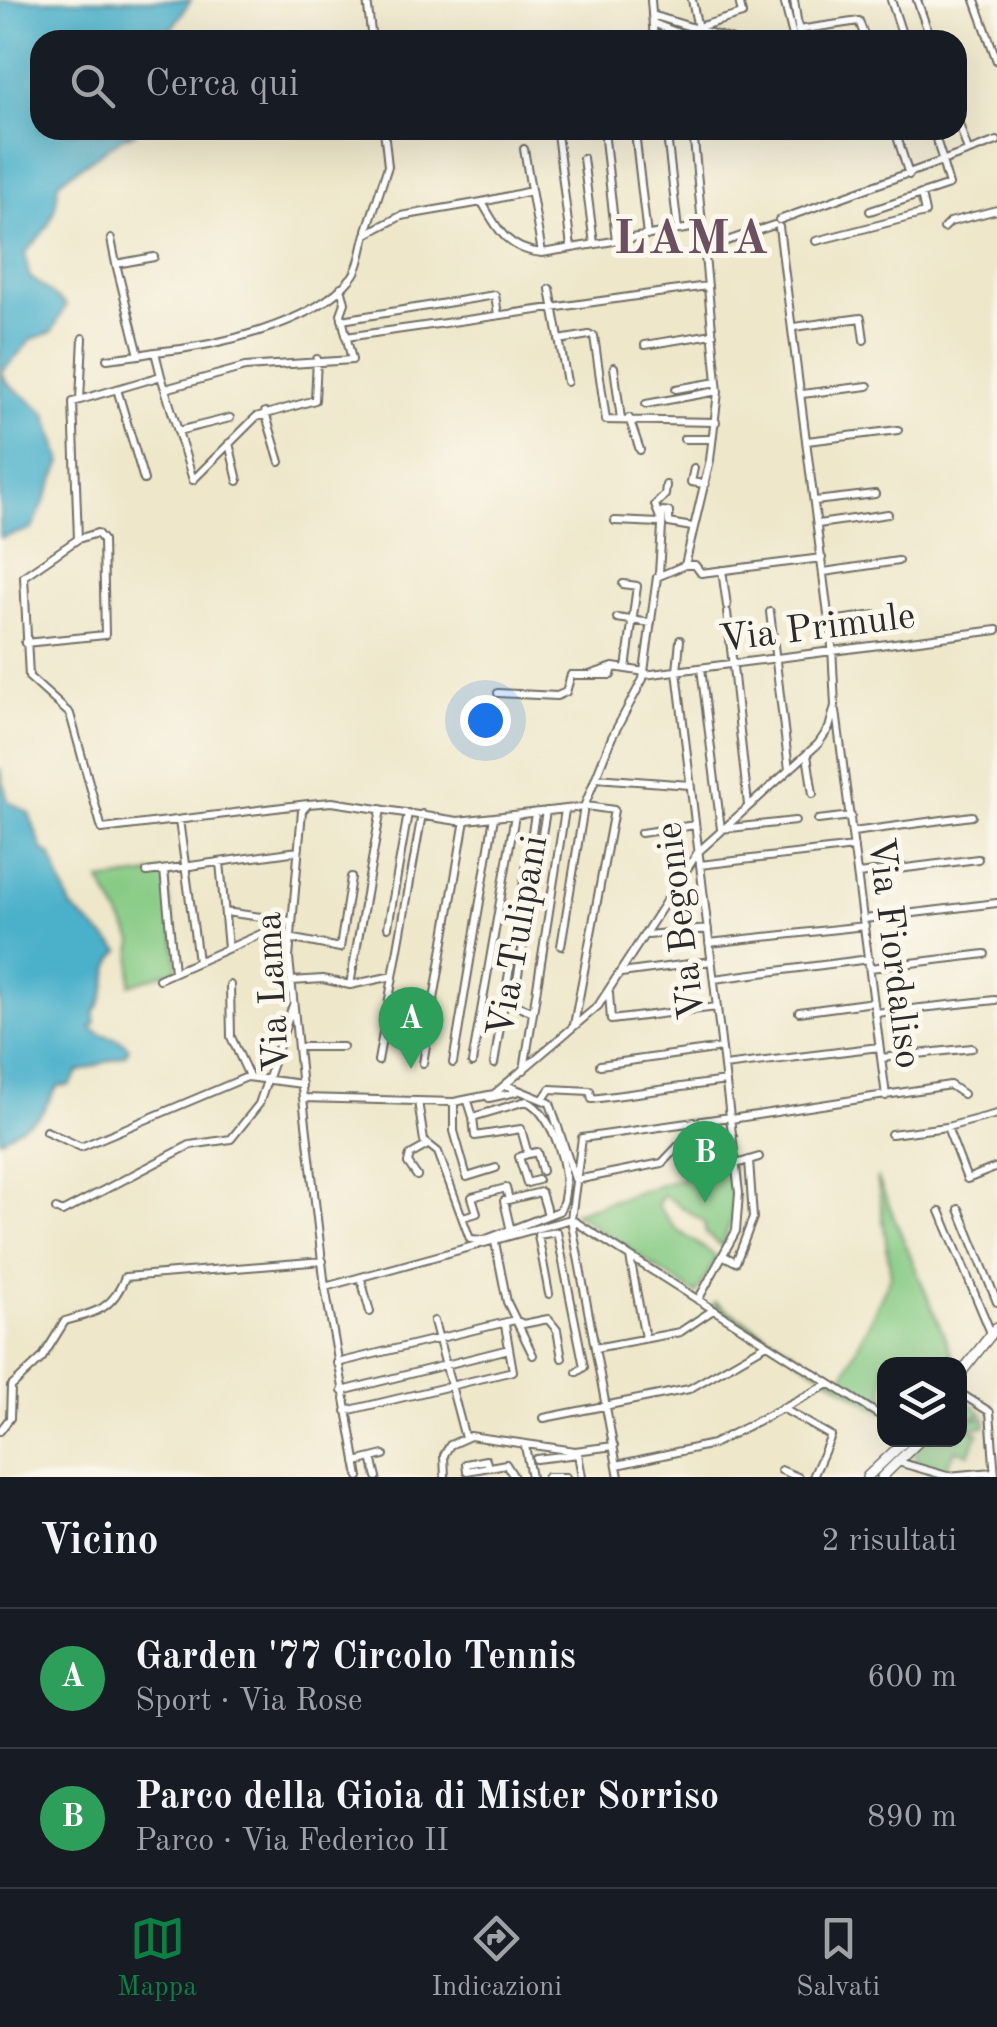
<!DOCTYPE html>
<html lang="it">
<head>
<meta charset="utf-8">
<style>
  body { margin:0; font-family:"Old Standard TT",serif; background:#242831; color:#f1f3f6 }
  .controls { position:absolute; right:30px; bottom:30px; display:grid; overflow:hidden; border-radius:20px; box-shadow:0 10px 40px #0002 }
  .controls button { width:90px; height:90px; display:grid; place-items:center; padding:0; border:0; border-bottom:2px solid #363941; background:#171b24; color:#f1f3f6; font:50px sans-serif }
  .you { position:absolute; left:485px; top:720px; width:35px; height:35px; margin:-25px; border:8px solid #fff; border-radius:50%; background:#1a73e8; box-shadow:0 0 0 15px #1a73e833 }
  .badge { display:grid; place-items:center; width:65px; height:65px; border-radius:50%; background:#0b8043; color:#fff; font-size:32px; font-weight:700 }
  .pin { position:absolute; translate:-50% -82px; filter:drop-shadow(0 2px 5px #0008) }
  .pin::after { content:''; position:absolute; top:52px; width:35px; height:30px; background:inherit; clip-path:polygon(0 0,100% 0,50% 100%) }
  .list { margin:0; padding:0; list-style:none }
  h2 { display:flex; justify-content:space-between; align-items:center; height:130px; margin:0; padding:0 40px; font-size:42px }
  h2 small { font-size:32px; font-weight:400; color:#9ea1a6 }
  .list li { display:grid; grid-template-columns:65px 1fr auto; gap:30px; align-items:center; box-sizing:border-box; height:140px; padding:0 40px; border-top:2px solid #363941 }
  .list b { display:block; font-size:38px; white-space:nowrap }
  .list p { margin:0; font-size:32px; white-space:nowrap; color:#9ea1a6 }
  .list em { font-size:32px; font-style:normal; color:#9ea1a6 }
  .icon { flex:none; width:55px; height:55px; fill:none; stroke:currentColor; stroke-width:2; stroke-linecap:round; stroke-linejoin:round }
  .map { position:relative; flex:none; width:997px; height:1477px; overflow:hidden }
  .search { position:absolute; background:#171b24; box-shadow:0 10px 40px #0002; left:30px; right:30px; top:30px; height:110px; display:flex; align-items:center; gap:25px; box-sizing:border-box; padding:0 35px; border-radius:30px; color:#9ea1a6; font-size:38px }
  .sheet { height:410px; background:#171b24 }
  nav { display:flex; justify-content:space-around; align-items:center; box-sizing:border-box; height:140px; border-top:2px solid #363941; background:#171b24; font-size:28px; color:#9ea1a6 }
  nav a { display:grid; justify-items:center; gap:5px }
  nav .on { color:#0b8043 }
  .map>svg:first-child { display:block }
  .green { fill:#87cb85; stroke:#597b58; stroke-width:2.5 }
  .water { fill:#4cb1cb; stroke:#3c6e7b; stroke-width:2.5 }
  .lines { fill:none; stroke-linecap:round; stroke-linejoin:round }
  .minor-casing { stroke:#6f6d63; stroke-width:10 }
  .major-casing { stroke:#6f6d63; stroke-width:12 }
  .minor { stroke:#fff; stroke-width:6 }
  .major { stroke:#fff; stroke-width:9 }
  .labels { text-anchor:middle; stroke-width:10; stroke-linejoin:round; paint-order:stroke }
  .street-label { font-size:38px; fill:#2b2b2b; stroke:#fbf7ec }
  .district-label { font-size:48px; font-weight:bold; letter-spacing:2.5px; fill:#6a5061; stroke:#fbf7ec }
</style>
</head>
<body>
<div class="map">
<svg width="997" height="1477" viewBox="0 0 997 1477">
  <rect width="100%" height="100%" fill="#fbf7ec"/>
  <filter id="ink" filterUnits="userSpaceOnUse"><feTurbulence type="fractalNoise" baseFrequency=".01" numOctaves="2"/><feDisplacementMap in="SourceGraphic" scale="20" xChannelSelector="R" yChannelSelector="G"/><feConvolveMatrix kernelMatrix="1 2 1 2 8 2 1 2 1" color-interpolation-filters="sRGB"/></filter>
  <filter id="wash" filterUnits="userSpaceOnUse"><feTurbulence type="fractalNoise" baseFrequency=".0048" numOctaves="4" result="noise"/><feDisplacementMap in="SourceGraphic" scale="40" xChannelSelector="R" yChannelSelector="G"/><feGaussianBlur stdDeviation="2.25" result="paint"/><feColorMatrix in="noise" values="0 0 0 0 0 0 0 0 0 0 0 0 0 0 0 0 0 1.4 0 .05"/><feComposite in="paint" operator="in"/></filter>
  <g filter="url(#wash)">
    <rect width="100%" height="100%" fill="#eee7ca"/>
    <!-- green -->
    <path class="green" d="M 166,872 L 178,969 L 130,985 L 133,940 L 100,881 Z
      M 732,1162 L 732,1217 L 722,1246 L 706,1234 L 704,1222 L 664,1195 L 657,1205 L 677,1230 L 717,1257 L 696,1294 L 574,1213 Z
      M 877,1177 L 956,1364 L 884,1364 L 884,1413 L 713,1305 L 715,1302 L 841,1381 L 891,1276 Z
      M 960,1394 L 983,1414 L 969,1419 L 985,1418 L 986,1426 L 970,1428 L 968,1421 L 965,1427 L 978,1433 L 969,1454 L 956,1449 L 943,1473 L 918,1462 L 913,1452 L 923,1440 L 960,1440 Z"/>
    <!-- water -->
    <path class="water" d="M 0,0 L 191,0 L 164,40 L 40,40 L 40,130 L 137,133 L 125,136 L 58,182 C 57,216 48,229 25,253 L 29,276 L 66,305 L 52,332 L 32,339 L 2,372 L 6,382 L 46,413 L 62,462 L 32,529 L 0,538 Z
      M 0,768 L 8,801 L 29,813 L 43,851 L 50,854 L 71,907 L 120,951 C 102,967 111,994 94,1012 L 96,1023 L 91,1027 C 100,1039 118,1033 129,1048 L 125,1055 L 78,1072 L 70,1085 L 58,1086 L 40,1115 L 0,1140 Z"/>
  </g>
  <g filter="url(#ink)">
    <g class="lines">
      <!-- minor casing -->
      <g class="minor-casing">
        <path id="minor" d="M 367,0 L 372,40
          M 651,0 L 654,40
          M 692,0 L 697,24
          M 784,0 L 794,40
          M 794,0 L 800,40
          M 891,0 L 904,40
          M 917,0 L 931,40
          M 975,0 L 997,61
          M 652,15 L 733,40
          M 653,23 L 696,40
          M 695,28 L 742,14 L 739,0
          M 798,30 L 859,21 L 866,40
          M 653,33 L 674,40
          M 957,118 L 968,151
          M 604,130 L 616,241
          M 895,130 L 909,175
          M 933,130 L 943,161
          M 635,132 L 647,236
          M 557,133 L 571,248
          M 667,135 L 678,230
          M 524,149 L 542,253
          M 583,158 L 594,244
          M 482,202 L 531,191
          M 870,211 L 949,185 L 942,161
          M 779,220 L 997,141
          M 944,228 L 950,222 L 997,210
          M 367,230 L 388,166 L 384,130
          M 111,239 L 116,264
          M 816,241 L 925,213 L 921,194
          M 706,256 L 715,245 L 774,225
          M 154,257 L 116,264 L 139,355 L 155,352
          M 550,289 L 567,382
          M 342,320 L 495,295 L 498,315
          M 794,327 L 861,318 L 864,340
          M 594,336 L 606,420 L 716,422
          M 346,337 L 707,286
          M 559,340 L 589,335
          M 645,345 L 713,334
          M 107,359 L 139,355
          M 614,367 L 621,419
          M 161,376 L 165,389 L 245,367 L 352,360 L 341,314 L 345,303 L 341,287
          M 117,389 L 144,480
          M 165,389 L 193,480 L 256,417 L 315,400 L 317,359
          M 676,389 L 717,382
          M 802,394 L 868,386
          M 80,400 L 83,338
          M 646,404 L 718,391
          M 265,412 L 280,462
          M 629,418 L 640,450
          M 178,431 L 230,418
          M 684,439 L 712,439
          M 807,441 L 898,430
          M 229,443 L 238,481
          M 694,468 L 691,482 L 705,484
          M 815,501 L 875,494
          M 660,518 L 655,505 L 665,495 L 666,485
          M 615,521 L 660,523
          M 818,524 L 888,514
          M 685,565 L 695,565 L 701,573 L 822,558
          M 722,570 L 727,606
          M 824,572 L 898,561
          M 659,573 L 663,511 L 669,512 L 669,523 L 692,527
          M 623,584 L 637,586 L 626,669 L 645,672
          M 727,612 L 748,805
          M 770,612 L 789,770
          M 617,618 L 651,623
          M 830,621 L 876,615
          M 680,640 L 677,671 L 739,1193 L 736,1231 L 698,1300
          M 25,643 L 105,635 L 103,540 L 97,533 L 78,539
          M 701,668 L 721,829 L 795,821
          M 592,674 L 613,667
          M 644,675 L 997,630
          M 498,693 L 557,696 L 566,692 L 571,675 L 611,675 L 613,667 L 626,669
          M 836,711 L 886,1096
          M 807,755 L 813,794
          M 596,778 L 690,785
          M 308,804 L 102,829 L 70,714 L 29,677 L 24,576 L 78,539 L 73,402 L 161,376 L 155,352 C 212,347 313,325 351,278 C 360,268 362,247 366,234 L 401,216 L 482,202 C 497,229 508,250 542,253 L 691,228 L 708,237
          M 179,820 L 198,961
          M 818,820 L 851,816
          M 853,832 L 972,816
          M 641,833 L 695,825
          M 220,862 L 228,948
          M 700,865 L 854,847
          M 164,870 L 174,972
          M 147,872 L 298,851
          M 858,874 L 978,859
          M 225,912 L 290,921
          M 864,919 L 997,903
          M 388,927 L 408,813
          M 648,935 L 708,929
          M 289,938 L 340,948 L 351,877
          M 709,943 L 865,926
          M 561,946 L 584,807
          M 870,968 L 985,954
          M 621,973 L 712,961
          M 159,979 L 263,933 L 288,957
          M 714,979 L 869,959
          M 291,981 L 323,979 L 350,985 L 393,976
          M 230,985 L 231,1037 L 249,1076
          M 350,985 L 381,809
          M 609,993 L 611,1020 L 717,1007
          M 531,1011 L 513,1004 L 546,811
          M 799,1012 L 874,1002
          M 875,1013 L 995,1000
          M 574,1025 L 614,810 L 586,806
          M 298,1047 L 343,1047
          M 881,1058 L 972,1048
          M 378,1061 L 422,814
          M 423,1063 L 465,820
          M 453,1063 L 494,817
          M 472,1063 L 515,815
          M 494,1064 L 535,814
          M 600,1065 L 722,1048
          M 724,1066 L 879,1047
          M 524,1070 L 565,810
          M 506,1085 L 550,1103 L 575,1179
          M 303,1098 L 289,958 L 302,811 L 308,804 L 332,802 L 458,821 L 584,807 L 612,737 L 643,679 L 657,577 L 685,565 L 710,460 L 718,392 L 693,130
          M 489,1098 L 516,1092
          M 544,1098 L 550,1089 L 590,1091 L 592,1099 L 726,1081
          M 418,1101 L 424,1141 L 438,1152 L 470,1239 L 484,1240 L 559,1211 C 577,1185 554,1112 526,1101 L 473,1117 L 468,1101
          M 454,1102 L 454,1131 L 467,1177 L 496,1168
          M 473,1117 L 475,1136 L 521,1129 L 528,1154 L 537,1152 L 542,1171
          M 731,1119 L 950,1085 L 963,1094
          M 947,1127 L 967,1179 L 997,1167
          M 46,1131 L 81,1147 L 247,1077 L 302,1084
          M 891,1134 L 947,1127 L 997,1114
          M 528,1154 L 519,1157 L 527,1183 L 538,1180
          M 736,1164 L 759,1157
          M 417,1176 L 408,1163 L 410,1155 L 426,1146
          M 576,1180 L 662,1163 L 682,1142 L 733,1136
          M 56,1209 L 62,1212 L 190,1145 L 231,1139 L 259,1104 L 293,1005
          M 959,1209 L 997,1302
          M 940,1211 L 991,1333
          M 463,1217 L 477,1213 L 472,1197 L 506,1188 L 509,1200
          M 510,1227 L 504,1201 L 541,1192 L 548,1215
          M 495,1242 L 507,1302 L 533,1355
          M 724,1256 L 736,1262 L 753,1218 L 749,1160
          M 630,1257 L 645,1338
          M 361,1279 L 370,1312
          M 325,1287 L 571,1219 L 884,1418
          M 549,1294 L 538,1235 L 557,1232 L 584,1367 L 577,1372
          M 434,1321 L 465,1438
          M 595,1348 L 680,1332 L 713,1310
          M 337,1363 L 515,1320 L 523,1324 L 548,1319 L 557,1330 L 562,1358
          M 342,1391 L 509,1349
          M 960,1393 L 990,1412 L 995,1477
          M 782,1408 L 831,1436 L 813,1477
          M 346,1411 L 513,1371 L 505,1325
          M 544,1418 L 689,1389 L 767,1344
          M 0,1431 L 10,1418 L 11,1387 L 42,1358 L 65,1321 C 97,1312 113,1309 125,1277 L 323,1261
          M 525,1446 L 531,1477
          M 372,1458 L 377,1477
          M 536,1459 L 578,1454 L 582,1477
          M 356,1462 L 384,1455
          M 898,1462 L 947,1476 L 994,1472
          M 617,1465 L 713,1444 L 829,1384
          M 781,1470 L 798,1477
          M 467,1471 L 506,1464 L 514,1477
          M 467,1471 L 466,1464 L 486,1460 L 488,1467
          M 359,1477 L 325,1287 L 303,1098 L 454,1102 L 494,1094 L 598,1006 L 698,852 L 818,744 L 829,728 L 835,706 L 832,646 L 779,227
          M 445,1477 L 444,1455 L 450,1445 L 470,1436 L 575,1451 L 614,1446
          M 547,1477 L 566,1477
          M 619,1477 L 571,1219 L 582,1138 L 730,1117"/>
      </g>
      <!-- major casing -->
      <g class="major-casing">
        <path id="major" d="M 960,1374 L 997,1327
          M 867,1477 L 906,1440
          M 882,1477 L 920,1440"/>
      </g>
      <!-- minor -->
      <use href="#minor" class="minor"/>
      <!-- major -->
      <use href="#major" class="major"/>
    </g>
  </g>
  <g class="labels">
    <!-- street labels -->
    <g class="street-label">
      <text transform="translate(817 626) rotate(-7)" y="13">Via Primule</text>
      <text transform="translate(679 921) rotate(-97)" y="13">Via Begonie</text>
      <text transform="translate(516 936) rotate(-80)" y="13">Via Tulipani</text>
      <text transform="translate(896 953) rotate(83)" y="13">Via Fiordaliso</text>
      <text transform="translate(271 992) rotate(-93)" y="13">Via Lama</text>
    </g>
    <!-- district labels -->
    <g class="district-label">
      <text x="692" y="253">LAMA</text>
    </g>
  </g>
</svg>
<div class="controls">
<button><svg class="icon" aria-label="layers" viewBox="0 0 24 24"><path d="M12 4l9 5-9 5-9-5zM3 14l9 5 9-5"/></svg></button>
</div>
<div class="you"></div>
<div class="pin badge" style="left:411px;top:1069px;background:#2e9e5b">A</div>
<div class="pin badge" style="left:705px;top:1203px;background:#2e9e5b">B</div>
<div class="search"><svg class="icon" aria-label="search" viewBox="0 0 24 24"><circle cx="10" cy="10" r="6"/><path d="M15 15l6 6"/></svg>Cerca qui</div>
</div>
<section class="sheet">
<h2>Vicino<small>2 risultati</small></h2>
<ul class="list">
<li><span class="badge" style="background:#2e9e5b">A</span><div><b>Garden '77 Circolo Tennis</b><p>Sport · Via Rose</p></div><em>600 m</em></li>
<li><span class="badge" style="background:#2e9e5b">B</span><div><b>Parco della Gioia di Mister Sorriso</b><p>Parco · Via Federico II</p></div><em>890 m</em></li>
</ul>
</section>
<nav>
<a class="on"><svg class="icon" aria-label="map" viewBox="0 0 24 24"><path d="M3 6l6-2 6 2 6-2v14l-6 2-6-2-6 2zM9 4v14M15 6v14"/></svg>Mappa</a>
<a><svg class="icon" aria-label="directions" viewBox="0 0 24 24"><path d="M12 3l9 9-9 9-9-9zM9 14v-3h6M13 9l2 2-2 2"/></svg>Indicazioni</a>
<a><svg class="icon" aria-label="saved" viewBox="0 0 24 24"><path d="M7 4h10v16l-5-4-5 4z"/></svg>Salvati</a>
</nav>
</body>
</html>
